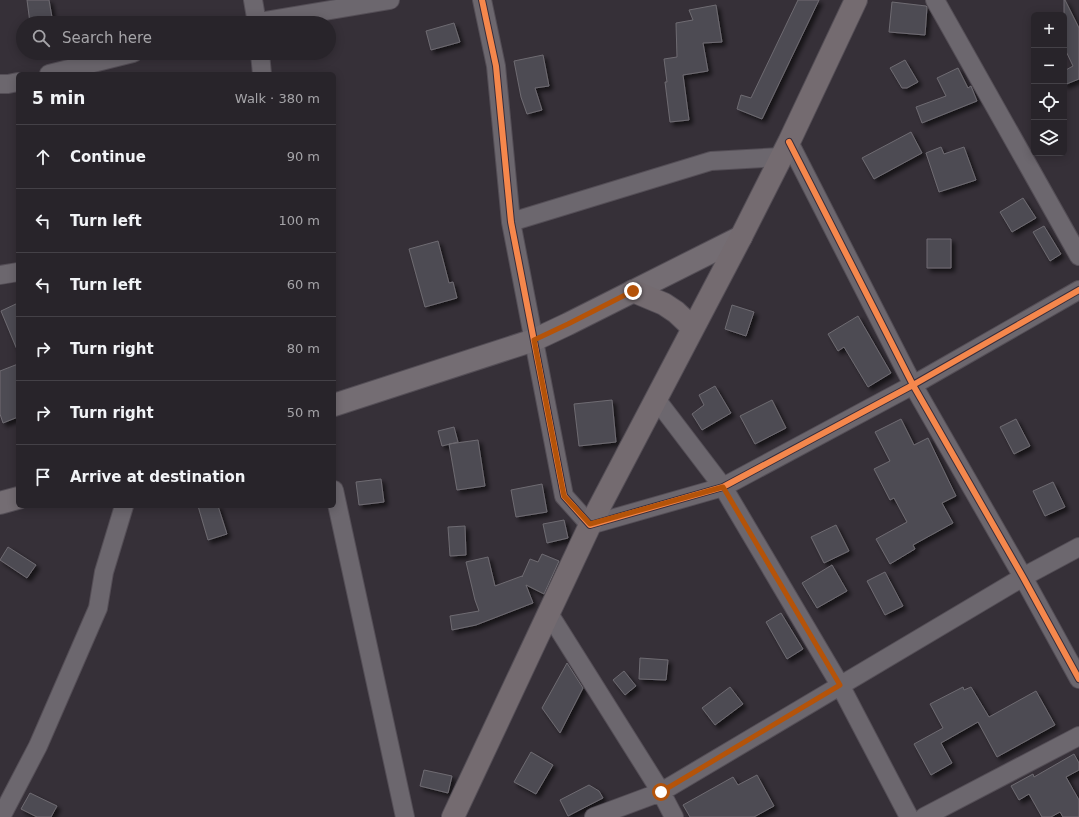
<!DOCTYPE html>
<html lang="en">
<head>
<meta charset="utf-8">
<style>
  body { margin:0; font-family:"DejaVu Sans",sans-serif; background:#343036; color:#f1f3f6 }
  .controls { position:absolute; right:12px; top:12px; display:grid; overflow:hidden; border-radius:6px; box-shadow:0 2px 10px #0003 }
  .controls button { width:36px; height:36px; display:grid; place-items:center; padding:0; border:0; border-bottom:1px solid #444147; background:#28242a; color:#f1f3f6; font:20px sans-serif }
  .stop { position:absolute; width:12px; height:12px; margin:-9px; border:3px solid #b45309; border-radius:50%; background:#fff }
  .stop.end { background:#b45309; border-color:#fff; box-shadow:0 1px 4px #0008 }
  .list { margin:0; padding:0; list-style:none }
  h2 { display:flex; justify-content:space-between; align-items:center; height:52px; margin:0; padding:0 16px; font-size:17px }
  h2 small { font-size:13px; font-weight:400; color:#a5a4a8 }
  .list li { display:grid; grid-template-columns:26px 1fr auto; gap:12px; align-items:center; box-sizing:border-box; height:64px; padding:0 16px; border-top:1px solid #444147 }
  .list b { display:block; font-size:15px; white-space:nowrap }
  .list em { font-size:13px; font-style:normal; color:#a5a4a8 }
  .icon { flex:none; width:22px; height:22px; fill:none; stroke:currentColor; stroke-width:2; stroke-linecap:round; stroke-linejoin:round }
  .map { position:relative; flex:none; width:1079px; height:817px; overflow:hidden }
  .search { position:absolute; background:#28242a; box-shadow:0 2px 10px #0003; left:16px; top:16px; width:320px; height:44px; display:flex; align-items:center; gap:10px; box-sizing:border-box; padding:0 14px; border-radius:22px; color:#a5a4a8; font-size:15px }
  .panel { position:absolute; background:#28242a; box-shadow:0 2px 10px #0003; left:16px; top:72px; width:320px; height:436px; border-radius:6px }
  .map>svg:first-child { display:block }
  .building { fill:#4e4b52; stroke:#6e6b72; filter:url(#shadow) }
  .lines { fill:none; stroke-linecap:round; stroke-linejoin:round }
  .minor-casing { stroke:#544e56; stroke-width:20 }
  .secondary-casing { stroke:#544e56; stroke-width:24 }
  .trunk-casing { stroke:#544e56; stroke-width:24 }
  .minor { stroke:#6c676e; stroke-width:18 }
  .secondary { stroke:#746d73; stroke-width:22 }
  .trunk { stroke:#746b70; stroke-width:22 }
  .cycleway-casing { stroke:#372d3b; stroke-width:8 }
  .cycleway { stroke:#f5874c; stroke-width:6 }
  .route { stroke:#b45309; stroke-width:5 }
</style>
</head>
<body>
<div class="map">
<svg width="1079" height="817" viewBox="0 0 1079 817">
  <defs>
    <filter id="shadow"><feDropShadow dx="3.5" dy="3.5" stdDeviation="2" flood-color="#0009"/></filter>
  </defs>
  <rect width="100%" height="100%" fill="#363038"/>
  <!-- building -->
  <path class="building" d="M 27,0 L 49,0 L 53,23 L 30,23 Z
    M 798,0 L 819,0 L 762,119 L 737,109 L 741,95 L 751,98 Z
    M 1064,0 L 1065,0 L 1079,28 L 1079,79 L 1064,85 L 1064,71 L 1073,66 L 1064,47 Z
    M 892,2 L 926,6 L 927,7 L 925,35 L 889,32 Z
    M 716,5 L 722,42 L 703,43 L 708,71 L 683,75 L 689,120 L 670,122 L 665,82 L 667,82 L 664,59 L 677,57 L 676,23 L 693,20 L 689,10 Z
    M 454,23 L 460,42 L 431,50 L 426,31 Z
    M 543,55 L 549,86 L 535,88 L 542,110 L 527,114 L 521,97 L 514,61 Z
    M 905,60 L 918,82 L 907,88 L 902,88 L 890,68 Z
    M 958,68 L 968,88 L 971,86 L 977,101 L 922,123 L 916,107 L 946,96 L 937,78 Z
    M 911,132 L 922,153 L 874,179 L 862,158 Z
    M 941,147 L 944,154 L 964,147 L 976,180 L 939,192 L 926,153 Z
    M 1023,198 L 1036,218 L 1012,232 L 1000,212 Z
    M 1044,226 L 1061,254 L 1050,261 L 1033,232 Z
    M 927,239 L 951,239 L 951,268 L 927,268 Z
    M 438,241 L 449,283 L 453,282 L 457,298 L 425,307 L 409,249 Z
    M 18,303 L 18,352 L 1,311 Z
    M 732,305 L 754,312 L 746,336 L 725,329 Z
    M 858,316 L 891,373 L 868,387 L 844,347 L 838,351 L 828,334 Z
    M 18,364 L 18,417 L 3,423 L 0,414 L 0,371 Z
    M 715,386 L 731,413 L 702,430 L 692,414 L 704,405 L 699,395 Z
    M 612,400 L 616,442 L 579,446 L 574,404 Z
    M 772,400 L 786,428 L 755,444 L 740,416 Z
    M 901,419 L 914,445 L 928,438 L 956,496 L 942,503 L 953,523 L 913,545 L 915,549 L 890,564 L 876,539 L 907,522 L 894,498 L 890,500 L 874,469 L 890,461 L 875,432 Z
    M 1016,419 L 1030,446 L 1014,454 L 1000,427 Z
    M 454,427 L 458,442 L 442,446 L 438,431 Z
    M 478,440 L 485,486 L 457,490 L 449,444 Z
    M 381,479 L 384,502 L 359,505 L 356,482 Z
    M 1053,482 L 1065,507 L 1045,516 L 1033,491 Z
    M 542,484 L 547,512 L 516,517 L 511,490 Z
    M 198,506 L 218,506 L 227,534 L 208,540 Z
    M 564,520 L 568,538 L 547,543 L 543,524 Z
    M 836,525 L 849,551 L 824,563 L 811,537 Z
    M 465,526 L 466,555 L 450,556 L 448,527 Z
    M 8,547 L 36,565 L 27,578 L 0,560 Z
    M 542,554 L 559,561 L 544,594 L 526,585 L 533,603 L 476,625 L 452,630 L 450,616 L 479,611 L 475,600 L 466,562 L 488,557 L 495,586 L 522,576 L 522,577 L 530,559 L 538,562 Z
    M 832,565 L 847,591 L 817,608 L 802,583 Z
    M 885,572 L 903,606 L 885,615 L 867,581 Z
    M 781,613 L 803,649 L 787,659 L 766,622 Z
    M 640,658 L 668,660 L 666,680 L 639,679 Z
    M 567,663 L 583,688 L 560,733 L 542,708 Z
    M 624,671 L 636,686 L 625,695 L 613,680 Z
    M 730,687 L 743,704 L 715,725 L 702,708 Z
    M 963,687 L 964,690 L 971,687 L 989,717 L 1036,691 L 1055,725 L 997,757 L 978,722 L 941,743 L 952,763 L 931,775 L 914,744 L 943,728 L 930,704 Z
    M 531,752 L 553,765 L 536,794 L 514,782 Z
    M 1074,754 L 1079,763 L 1079,770 L 1066,777 L 1079,800 L 1079,817 L 1063,817 L 1060,812 L 1051,817 L 1042,817 L 1029,794 L 1019,800 L 1011,786 L 1033,774 L 1034,777 Z
    M 424,770 L 452,776 L 448,793 L 420,786 Z
    M 757,775 L 774,806 L 754,817 L 690,817 L 683,805 L 733,777 L 738,785 Z
    M 589,785 L 599,791 L 603,798 L 568,816 L 560,800 Z
    M 30,793 L 57,806 L 51,817 L 37,817 L 21,809 Z"/>
  <g class="lines">
    <!-- minor casing -->
    <g class="minor-casing">
      <path id="minor" d="M 253,0 L 257,23
        M 482,0 L 496,66 L 511,222 L 564,496 L 590,525 L 723,487 L 913,385 L 1079,290
        M 935,0 L 1079,256
        M 254,23 L 390,0
        M 260,53 L 262,74
        M 49,74 L 133,53
        M 0,84 L 8,84 L 18,82
        M 789,142 L 913,385 L 1023,577 L 1079,679
        M 511,222 L 711,161 L 781,157
        M 0,275 L 18,272
        M 656,399 L 723,487 L 840,685 L 909,817
        M 334,490 L 405,817
        M 548,612 L 661,792 L 674,817
        M 1,817 L 38,746 L 98,608 L 104,572 L 124,506
        M 594,817 L 661,792 L 1023,577 L 1079,547
        M 924,817 L 1079,736"/>
    </g>
    <!-- secondary casing -->
    <g class="secondary-casing">
      <path id="secondary" d="M 334,405 L 534,340 L 568,324 L 741,237
        M 0,503 L 18,498"/>
    </g>
    <!-- trunk casing -->
    <g class="trunk-casing">
      <path id="trunk" d="M 633,291 L 664,304 L 676,312 L 693,328
        M 453,817 L 590,525 L 741,237 L 789,142 L 856,0"/>
    </g>
    <!-- minor -->
    <use href="#minor" class="minor"/>
    <!-- secondary -->
    <use href="#secondary" class="secondary"/>
    <!-- trunk -->
    <use href="#trunk" class="trunk"/>
    <!-- cycleway casing -->
    <g class="cycleway-casing">
      <path id="cycleway" d="M 482,0 L 496,66 L 511,222 L 564,496 L 590,525 L 723,487 L 913,385 L 1079,290
        M 789,142 L 913,385 L 1023,577 L 1079,679"/>
    </g>
    <!-- cycleway -->
    <use href="#cycleway" class="cycleway"/>
  </g>
  <g class="lines">
    <!-- route -->
    <path class="route" d="M 633,291 L 568,324 L 534,340 L 564,496 L 590,524 L 723,487 L 840,685 L 661,792"/>
  </g>
</svg>
<div class="controls">
<button>+</button>
<button>−</button>
<button><svg class="icon" aria-label="locate" viewBox="0 0 24 24"><circle cx="12" cy="12" r="6"/><path d="M12 2v4M12 18v4M2 12h4M18 12h4"/></svg></button>
<button><svg class="icon" aria-label="layers" viewBox="0 0 24 24"><path d="M12 4l9 5-9 5-9-5zM3 14l9 5 9-5"/></svg></button>
</div>
<div class="stop" style="left:661px;top:792px"></div>
<div class="stop end" style="left:633px;top:291px"></div>
<div class="search"><svg class="icon" aria-label="search" viewBox="0 0 24 24"><circle cx="10" cy="10" r="6"/><path d="M15 15l6 6"/></svg>Search here</div>
<section class="panel">
<h2>5 min<small>Walk · 380 m</small></h2>
<ul class="list">
<li><svg class="icon" aria-label="ahead" viewBox="0 0 24 24"><path d="M12 20V5M6 11l6-6 6 6"/></svg><div><b>Continue</b></div><em>90 m</em></li>
<li><svg class="icon" aria-label="left" viewBox="0 0 24 24"><path d="M17 20v-9H6M10 6l-5 5 5 5"/></svg><div><b>Turn left</b></div><em>100 m</em></li>
<li><svg class="icon" aria-label="left" viewBox="0 0 24 24"><path d="M17 20v-9H6M10 6l-5 5 5 5"/></svg><div><b>Turn left</b></div><em>60 m</em></li>
<li><svg class="icon" aria-label="right" viewBox="0 0 24 24"><path d="M7 20v-9h11M14 6l5 5-5 5"/></svg><div><b>Turn right</b></div><em>80 m</em></li>
<li><svg class="icon" aria-label="right" viewBox="0 0 24 24"><path d="M7 20v-9h11M14 6l5 5-5 5"/></svg><div><b>Turn right</b></div><em>50 m</em></li>
<li><svg class="icon" aria-label="arrive" viewBox="0 0 24 24"><path d="M6 21V4h12l-3 4 3 4H6"/></svg><div><b>Arrive at destination</b></div></li>
</ul>
</section>
</div>
</body>
</html>
